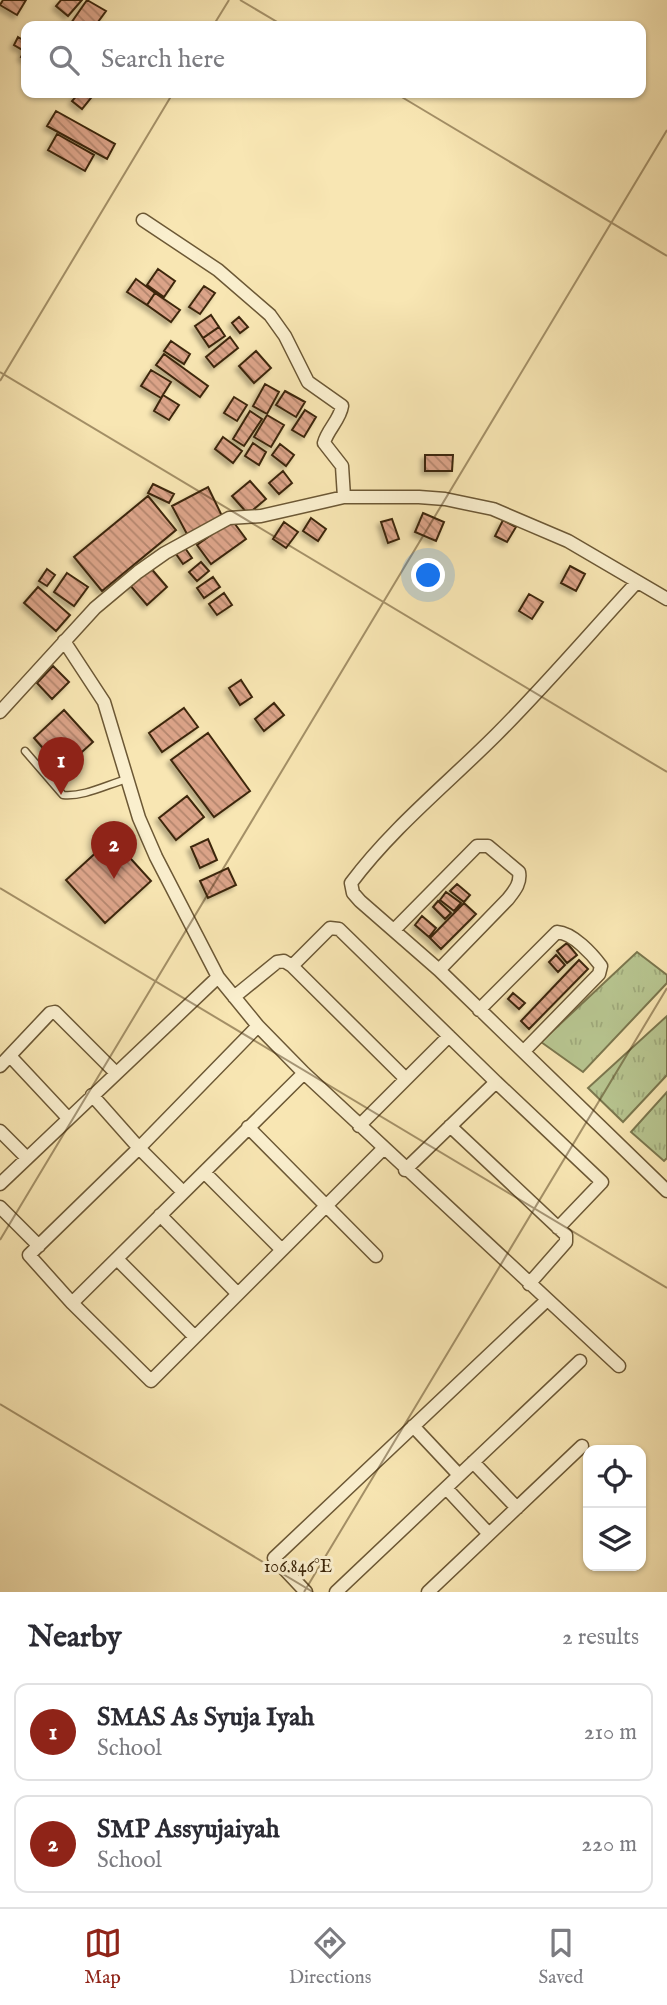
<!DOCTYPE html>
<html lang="en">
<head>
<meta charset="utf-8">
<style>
  body { margin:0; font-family:"IM FELL English",serif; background:#f7f7f7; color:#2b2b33 }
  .controls { position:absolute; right:21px; bottom:21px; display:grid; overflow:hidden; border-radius:14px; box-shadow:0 2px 5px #0004 }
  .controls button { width:63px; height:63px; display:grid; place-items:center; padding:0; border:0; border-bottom:2px solid #e1e1e2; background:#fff; color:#2b2b33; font:35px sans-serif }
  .you { position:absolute; left:429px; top:576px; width:24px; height:24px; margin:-18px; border:5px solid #fff; border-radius:50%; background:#1a73e8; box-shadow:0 0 0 10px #1a73e833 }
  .badge { display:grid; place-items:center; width:46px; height:46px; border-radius:50%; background:#8f2418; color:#fff; font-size:23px; font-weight:700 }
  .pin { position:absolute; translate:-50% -58px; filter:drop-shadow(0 2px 4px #0008) }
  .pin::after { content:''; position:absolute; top:37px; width:24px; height:21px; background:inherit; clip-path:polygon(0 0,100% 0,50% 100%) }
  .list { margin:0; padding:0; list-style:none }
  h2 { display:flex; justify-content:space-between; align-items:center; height:91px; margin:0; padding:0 28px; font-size:30px }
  h2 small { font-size:23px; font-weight:400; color:#7c7c81 }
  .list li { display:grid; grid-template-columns:46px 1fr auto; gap:21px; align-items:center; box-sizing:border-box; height:98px; margin:0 14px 14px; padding:0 14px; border:2px solid #e1e1e2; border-radius:14px }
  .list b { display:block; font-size:26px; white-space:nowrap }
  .list p { margin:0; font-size:23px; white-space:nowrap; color:#7c7c81 }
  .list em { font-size:23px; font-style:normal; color:#7c7c81 }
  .icon { flex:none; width:38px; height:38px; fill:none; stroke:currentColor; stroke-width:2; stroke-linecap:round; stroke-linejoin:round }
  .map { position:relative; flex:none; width:667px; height:1592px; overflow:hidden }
  .search { position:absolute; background:#fff; box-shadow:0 2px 5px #0004; left:21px; right:21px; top:21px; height:77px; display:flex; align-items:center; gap:18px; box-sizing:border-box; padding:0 24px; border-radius:14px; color:#7c7c81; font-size:26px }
  .sheet { height:315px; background:#fff }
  nav { display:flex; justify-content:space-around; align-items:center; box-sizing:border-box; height:98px; border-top:2px solid #e1e1e2; background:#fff; font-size:19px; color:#7c7c81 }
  nav a { display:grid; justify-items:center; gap:4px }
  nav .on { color:#8f2418 }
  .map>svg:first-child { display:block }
  .grass { fill:url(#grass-tufts); stroke:#7b774e; stroke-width:2 }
  .building { fill:url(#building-back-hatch); stroke:#3e280b; stroke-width:2; filter:url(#shadow) }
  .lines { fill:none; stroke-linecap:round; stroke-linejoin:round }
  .lane-casing { stroke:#6c5835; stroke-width:9 }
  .street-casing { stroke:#6c5835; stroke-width:15 }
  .lane { stroke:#faefce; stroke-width:6 }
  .street { stroke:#faefce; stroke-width:12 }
  .ticks { fill:none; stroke:#3e280b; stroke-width:2; stroke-opacity:0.45 }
  .ticks-label { font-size:18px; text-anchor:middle; fill:#3e280b; stroke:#faefce; stroke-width:6; stroke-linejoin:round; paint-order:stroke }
</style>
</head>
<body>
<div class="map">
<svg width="667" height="1592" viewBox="0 0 667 1592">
  <defs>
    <pattern id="grass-tufts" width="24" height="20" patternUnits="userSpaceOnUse" patternTransform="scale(1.75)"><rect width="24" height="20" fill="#b8c691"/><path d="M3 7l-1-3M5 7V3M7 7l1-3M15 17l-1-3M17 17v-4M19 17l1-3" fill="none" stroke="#9faa7c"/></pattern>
    <pattern id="building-back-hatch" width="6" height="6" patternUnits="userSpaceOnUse" patternTransform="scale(1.75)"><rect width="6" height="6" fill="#dba388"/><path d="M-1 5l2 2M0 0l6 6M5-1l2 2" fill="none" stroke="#b3856d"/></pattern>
    <filter id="shadow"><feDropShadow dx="-3.5" dy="3.5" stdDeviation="2" flood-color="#0004"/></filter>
  </defs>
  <rect width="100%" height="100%" fill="#f8e6b3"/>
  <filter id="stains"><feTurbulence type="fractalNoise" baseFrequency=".00286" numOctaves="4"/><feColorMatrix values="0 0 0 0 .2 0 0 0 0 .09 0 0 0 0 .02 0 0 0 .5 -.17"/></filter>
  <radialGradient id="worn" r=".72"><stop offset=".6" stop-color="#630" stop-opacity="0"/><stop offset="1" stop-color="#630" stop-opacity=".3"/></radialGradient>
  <!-- grass -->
  <path class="grass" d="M 637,952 L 667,975 L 667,983 L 583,1072 L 541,1042 Z
    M 667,1016 L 667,1075 L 623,1122 L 588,1088 Z
    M 667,1092 L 667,1158 L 664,1161 L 631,1132 Z"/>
  <!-- building -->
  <path class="building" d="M 3,0 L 26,0 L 17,15 L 0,5 Z
    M 61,0 L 82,0 L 68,16 L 56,6 Z
    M 87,0 L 106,11 L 95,26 L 69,26 Z
    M 18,37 L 26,42 L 26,60 L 21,57 L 24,51 L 14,45 Z
    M 79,93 L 94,94 L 82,109 L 72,101 Z
    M 56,111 L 115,144 L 107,159 L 47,126 Z
    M 57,134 L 94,155 L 85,171 L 48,150 Z
    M 158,269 L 175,281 L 164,297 L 147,285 Z
    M 136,279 L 155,293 L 147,305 L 127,292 Z
    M 204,286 L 215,293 L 200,314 L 189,307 Z
    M 155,293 L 180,310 L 171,322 L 147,305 Z
    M 211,315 L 219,327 L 203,338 L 195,326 Z
    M 239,317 L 248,327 L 240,333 L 232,323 Z
    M 219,327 L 225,336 L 209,347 L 203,338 Z
    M 230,337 L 238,348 L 214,367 L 206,357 Z
    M 171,341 L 190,354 L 184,364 L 164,351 Z
    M 256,351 L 271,368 L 254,383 L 239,366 Z
    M 164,354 L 208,386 L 200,397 L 156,365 Z
    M 151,370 L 171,382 L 161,398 L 141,386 Z
    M 265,384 L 279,392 L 267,414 L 253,406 Z
    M 285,391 L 305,402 L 296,417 L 276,405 Z
    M 163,395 L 179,405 L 169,420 L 154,411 Z
    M 234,397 L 247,405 L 237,421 L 224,413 Z
    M 305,410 L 316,417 L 304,437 L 292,430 Z
    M 250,411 L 262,419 L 244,446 L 233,439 Z
    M 267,415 L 284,425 L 271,447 L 254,437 Z
    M 223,437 L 242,451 L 233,463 L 215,449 Z
    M 253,443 L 266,452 L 259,465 L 245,456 Z
    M 280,444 L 294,455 L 286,466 L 272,455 Z
    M 425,455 L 453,455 L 452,471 L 425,471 Z
    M 283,471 L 292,483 L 279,494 L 269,483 Z
    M 250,481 L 266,499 L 248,514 L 232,496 Z
    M 153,484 L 174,494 L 169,503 L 148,493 Z
    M 208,487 L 223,518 L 188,536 L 172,506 Z
    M 148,496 L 176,530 L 102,591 L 74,557 Z
    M 423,513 L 444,522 L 436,541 L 415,532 Z
    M 311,518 L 326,529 L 318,541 L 303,531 Z
    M 392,519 L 399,539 L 388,543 L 381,522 Z
    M 232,520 L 246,539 L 211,564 L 197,545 Z
    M 503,520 L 516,527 L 507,542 L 495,536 Z
    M 284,522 L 298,532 L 286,548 L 273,539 Z
    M 185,548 L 192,558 L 183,564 L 176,554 Z
    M 201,562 L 209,571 L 197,581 L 189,572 Z
    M 149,566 L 167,587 L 147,605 L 129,584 Z
    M 570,566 L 585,574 L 576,591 L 561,583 Z
    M 47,569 L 55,575 L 47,586 L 39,581 Z
    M 67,573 L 88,587 L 74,606 L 54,592 Z
    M 213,577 L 220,587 L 204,598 L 197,588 Z
    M 38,587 L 70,615 L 56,631 L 24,603 Z
    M 224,593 L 232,605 L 217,615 L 209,604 Z
    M 529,594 L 543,602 L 532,619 L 519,611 Z
    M 53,666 L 69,682 L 52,699 L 37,683 Z
    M 241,680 L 252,697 L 240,705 L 229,688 Z
    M 274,703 L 284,715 L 264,731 L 255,719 Z
    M 184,708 L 198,727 L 162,752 L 149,733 Z
    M 64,710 L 93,742 L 62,770 L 34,738 Z
    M 208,733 L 250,791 L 214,817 L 171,760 Z
    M 187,796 L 204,817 L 176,840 L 159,818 Z
    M 112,838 L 151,881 L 105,923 L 66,880 Z
    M 208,839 L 217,860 L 200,868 L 191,847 Z
    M 228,868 L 236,885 L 208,898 L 200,881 Z
    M 457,884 L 470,895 L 464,902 L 450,891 Z
    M 446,892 L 461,903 L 454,911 L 440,900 Z
    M 438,901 L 451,913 L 445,919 L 433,907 Z
    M 464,903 L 476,914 L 441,949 L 430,938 Z
    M 422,916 L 436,928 L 429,937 L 415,925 Z
    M 567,943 L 577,955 L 567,963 L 557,951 Z
    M 556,955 L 565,965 L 558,972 L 549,962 Z
    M 579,960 L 588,969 L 529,1029 L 521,1021 Z
    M 513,993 L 525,1003 L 519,1009 L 508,999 Z"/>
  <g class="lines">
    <!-- lane casing -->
    <g class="lane-casing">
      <path id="lane" d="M 25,751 L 63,795 C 84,797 106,785 127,779"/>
    </g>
    <!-- street casing -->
    <g class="street-casing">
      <path id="street" d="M 143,220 L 218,270 L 270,315 L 285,336 L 308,382 L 342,406 C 340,420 327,430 324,443 L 342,466 L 344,497
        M 637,582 C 590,633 545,686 496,735 C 448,783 392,828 351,883 L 353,893 L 360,901 L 439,970 L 667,1191
        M 64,641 L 104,702 L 139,818 L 156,857 L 218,977 L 258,1026 L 304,1073 L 619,1366
        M 0,712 L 95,608 L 138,572 L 165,553 L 229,518 L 261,516 L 344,497 L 419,497 L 445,499 L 493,509 L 568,541 L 667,599
        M 394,930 L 477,846 L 488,846 L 519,872 C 521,883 515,890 508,899 L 439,970
        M 292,966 L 330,928 L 339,929 L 496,1082 L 405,1170
        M 234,997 L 277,962 L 284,961 L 292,966 L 406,1079
        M 479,1010 L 557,932 C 573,933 592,954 601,966 L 599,974 L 524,1051
        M 10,1056 L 68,1118
        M 0,1066 L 50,1013 L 55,1012 L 115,1072
        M 496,1082 L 602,1182 L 558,1228
        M 92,1095 L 139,1148 L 258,1026
        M 359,1126 L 449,1036
        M 450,1126 L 566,1235 L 566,1242 L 529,1284
        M 248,1127 L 376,1256
        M 0,1131 L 27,1158
        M 204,1172 L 282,1250
        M 0,1184 L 218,977
        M 183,1192 L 139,1148 L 29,1255 L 72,1303 L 151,1381 L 383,1149
        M 0,1207 L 39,1246
        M 160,1215 L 238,1294
        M 117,1259 L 195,1337
        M 72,1303 L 304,1073
        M 413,1426 L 459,1475
        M 473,1462 L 517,1508
        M 446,1488 L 489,1534
        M 306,1592 L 274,1558 L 547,1300
        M 336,1592 L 580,1361
        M 428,1592 L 582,1446"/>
    </g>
    <!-- lane -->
    <use href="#lane" class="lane"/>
    <!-- street -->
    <use href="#street" class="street"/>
  </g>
  <!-- ticks -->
  <path class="ticks" d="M 240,0 L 284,26M 213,26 L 229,0M 395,93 L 667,256M 0,372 L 667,772M 0,381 L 173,93M 0,888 L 667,1288M 0,1240 L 667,130M 0,1404 L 313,1592M 304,1592 L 667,988"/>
  <g class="ticks-label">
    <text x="298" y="1572">106.846°E</text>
  </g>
  <rect width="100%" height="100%" filter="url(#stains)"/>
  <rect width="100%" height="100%" fill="url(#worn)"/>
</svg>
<div class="controls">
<button><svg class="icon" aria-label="locate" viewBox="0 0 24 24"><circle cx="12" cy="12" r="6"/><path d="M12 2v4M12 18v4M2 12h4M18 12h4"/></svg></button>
<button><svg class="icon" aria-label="layers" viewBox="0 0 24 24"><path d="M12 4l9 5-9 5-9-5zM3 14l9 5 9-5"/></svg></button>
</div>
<div class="you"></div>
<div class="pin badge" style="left:61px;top:795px">1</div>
<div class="pin badge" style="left:114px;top:879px">2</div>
<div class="search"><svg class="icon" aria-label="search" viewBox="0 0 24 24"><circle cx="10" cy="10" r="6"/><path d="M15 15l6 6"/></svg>Search here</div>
</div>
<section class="sheet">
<h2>Nearby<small>2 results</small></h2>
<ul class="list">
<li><span class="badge">1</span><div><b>SMAS As Syuja Iyah</b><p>School</p></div><em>210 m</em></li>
<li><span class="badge">2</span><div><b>SMP Assyujaiyah</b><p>School</p></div><em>220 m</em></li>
</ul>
</section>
<nav>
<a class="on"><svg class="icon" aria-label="map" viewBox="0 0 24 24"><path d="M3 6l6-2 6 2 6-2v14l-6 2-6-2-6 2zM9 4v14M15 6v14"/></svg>Map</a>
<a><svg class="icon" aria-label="directions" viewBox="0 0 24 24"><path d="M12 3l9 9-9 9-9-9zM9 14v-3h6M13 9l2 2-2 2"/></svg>Directions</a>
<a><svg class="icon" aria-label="saved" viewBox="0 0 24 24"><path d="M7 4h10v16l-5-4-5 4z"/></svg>Saved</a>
</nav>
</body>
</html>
